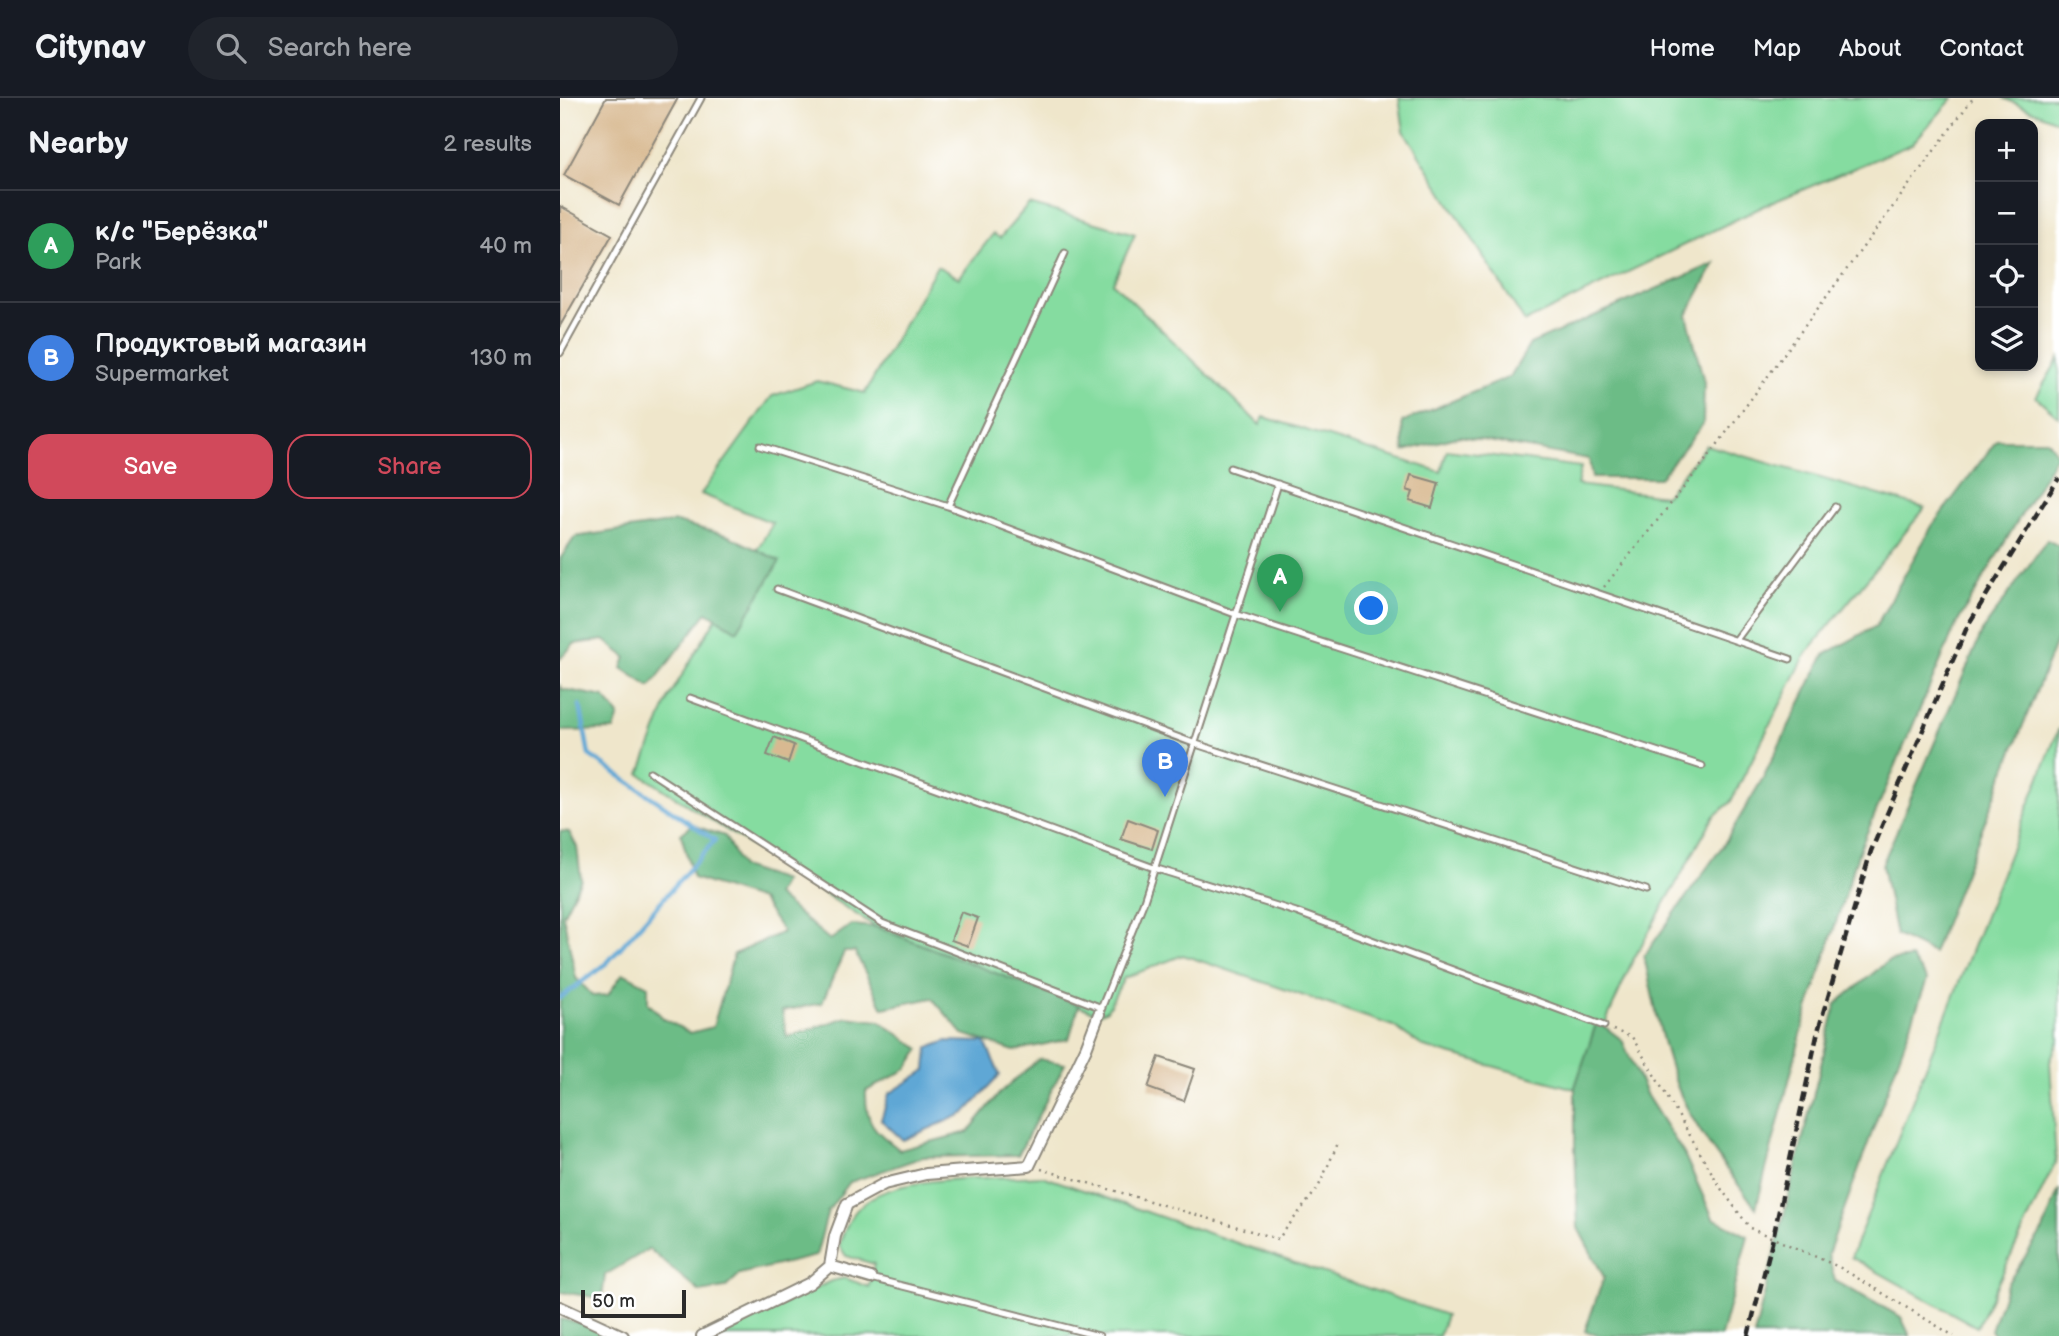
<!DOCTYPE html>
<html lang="en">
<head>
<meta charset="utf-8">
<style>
  body { margin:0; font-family:"Balsamiq Sans",sans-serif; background:#20242c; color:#f1f3f6 }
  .controls { position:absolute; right:21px; top:21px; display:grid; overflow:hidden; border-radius:14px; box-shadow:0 4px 10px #0003 }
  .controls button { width:63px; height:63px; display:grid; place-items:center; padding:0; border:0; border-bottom:2px solid #363941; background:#171b24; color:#f1f3f6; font:35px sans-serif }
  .scale { position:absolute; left:21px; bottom:18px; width:105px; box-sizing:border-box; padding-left:7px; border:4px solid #2b2b2b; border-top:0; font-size:19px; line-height:24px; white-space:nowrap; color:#2b2b2b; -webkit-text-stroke:5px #fff; paint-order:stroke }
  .you { position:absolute; left:812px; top:511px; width:24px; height:24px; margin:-18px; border:5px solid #fff; border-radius:50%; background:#1a73e8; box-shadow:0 0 0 10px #1a73e833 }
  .badge { display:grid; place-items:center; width:46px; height:46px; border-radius:50%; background:#d1495b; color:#fff; font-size:23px; font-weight:700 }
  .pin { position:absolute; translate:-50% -58px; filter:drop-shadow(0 2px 4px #0008) }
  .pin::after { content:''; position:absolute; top:37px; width:24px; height:21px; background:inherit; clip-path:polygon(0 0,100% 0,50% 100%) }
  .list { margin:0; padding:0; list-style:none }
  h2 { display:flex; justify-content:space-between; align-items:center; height:91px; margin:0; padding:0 28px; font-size:30px }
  h2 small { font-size:23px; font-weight:400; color:#9ea1a6 }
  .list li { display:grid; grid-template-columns:46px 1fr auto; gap:21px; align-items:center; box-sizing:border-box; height:112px; padding:0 28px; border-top:2px solid #363941 }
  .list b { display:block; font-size:26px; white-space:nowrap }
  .list p { margin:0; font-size:23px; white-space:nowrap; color:#9ea1a6 }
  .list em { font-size:23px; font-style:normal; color:#9ea1a6 }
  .actions { display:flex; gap:14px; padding:21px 28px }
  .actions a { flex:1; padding:16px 0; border:2px solid #d1495b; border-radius:21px; text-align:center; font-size:24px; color:#d1495b }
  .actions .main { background:#d1495b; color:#fff }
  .icon { flex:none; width:38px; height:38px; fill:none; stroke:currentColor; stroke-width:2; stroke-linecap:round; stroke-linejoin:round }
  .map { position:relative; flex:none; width:1499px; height:1238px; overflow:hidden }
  header { display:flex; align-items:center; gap:42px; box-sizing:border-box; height:98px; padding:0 35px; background:#171b24; border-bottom:2px solid #363941 }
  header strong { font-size:33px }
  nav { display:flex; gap:38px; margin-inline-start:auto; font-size:24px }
  .search { width:490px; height:63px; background:#20242c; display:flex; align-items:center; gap:18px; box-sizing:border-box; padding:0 24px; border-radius:38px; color:#9ea1a6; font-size:26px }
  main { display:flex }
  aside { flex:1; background:#171b24 }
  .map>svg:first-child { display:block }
  .green { fill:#85dca0; stroke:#588466; stroke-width:2 }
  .forest { fill:#6cbc86; stroke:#4c7458; stroke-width:2 }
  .water { fill:#5ea7d5; stroke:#446980; stroke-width:2 }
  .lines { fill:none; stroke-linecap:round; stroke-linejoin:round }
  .stream { stroke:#5ea7d5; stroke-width:4.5 }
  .building { fill:#d8b991 }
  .lane-casing { stroke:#8d887b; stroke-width:9 }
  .street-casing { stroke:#8d887b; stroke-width:14 }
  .path { stroke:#8d887b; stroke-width:2.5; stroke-dasharray:2 5; stroke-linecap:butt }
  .lane { stroke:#fff; stroke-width:5 }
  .street { stroke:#fff; stroke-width:10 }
  .rail { stroke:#2b2b2b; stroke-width:4.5; stroke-dasharray:10 5; stroke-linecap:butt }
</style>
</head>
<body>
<header>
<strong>Citynav</strong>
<div class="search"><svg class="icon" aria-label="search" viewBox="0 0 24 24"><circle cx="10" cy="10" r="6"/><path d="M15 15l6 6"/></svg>Search here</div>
<nav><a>Home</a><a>Map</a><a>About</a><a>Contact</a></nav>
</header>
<main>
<aside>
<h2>Nearby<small>2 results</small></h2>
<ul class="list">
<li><span class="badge" style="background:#2e9e5b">A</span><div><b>к/с &quot;Берёзка&quot;</b><p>Park</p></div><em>40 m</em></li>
<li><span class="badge" style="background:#3f7fe0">B</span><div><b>Продуктовый магазин</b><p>Supermarket</p></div><em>130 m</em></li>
</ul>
<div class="actions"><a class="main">Save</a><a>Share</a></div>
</aside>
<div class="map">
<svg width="1499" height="1238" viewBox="0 0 1499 1238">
  <rect width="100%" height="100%" fill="#fff"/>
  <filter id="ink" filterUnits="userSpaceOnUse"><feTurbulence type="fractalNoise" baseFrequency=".0143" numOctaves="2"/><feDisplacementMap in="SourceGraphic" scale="14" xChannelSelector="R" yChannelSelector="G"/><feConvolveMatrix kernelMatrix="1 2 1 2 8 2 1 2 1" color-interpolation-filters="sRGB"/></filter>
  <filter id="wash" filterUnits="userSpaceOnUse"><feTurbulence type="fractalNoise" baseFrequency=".00686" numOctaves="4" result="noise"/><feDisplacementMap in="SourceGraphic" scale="28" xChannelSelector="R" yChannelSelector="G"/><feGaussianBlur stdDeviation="1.57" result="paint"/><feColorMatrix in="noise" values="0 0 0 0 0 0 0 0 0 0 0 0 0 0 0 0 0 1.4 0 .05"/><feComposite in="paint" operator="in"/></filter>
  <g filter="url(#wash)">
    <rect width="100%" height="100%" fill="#efe6cb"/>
    <!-- green -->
    <path class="green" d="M 839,0 L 1393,0 L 1352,46 L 1206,107 L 965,224 L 844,33 Z
      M 1443,0 L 1499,0 L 1499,24 Z
      M 469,106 L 575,136 L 553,185 L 700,327 L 704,319 L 881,374 L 887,352 L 1021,369 L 1017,387 L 1105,398 L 1146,347 L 1365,410 L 1246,556 L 1170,705 L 1154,718 L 1072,864 L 1044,928 L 1029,995 L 864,949 L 833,928 L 623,857 L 564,880 L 547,912 L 539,916 L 316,829 L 80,676 L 109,599 L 213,425 L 141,396 L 212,298 L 257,283 L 305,295 L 377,168 L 399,180 L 433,136 L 440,140 Z
      M 1499,260 L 1499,319 L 1476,299 Z
      M 1499,630 L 1499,942 L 1490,964 L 1496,1063 L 1417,1229 L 1291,1159 Z
      M 482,1078 L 886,1217 L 879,1238 L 157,1238 L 271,1183 L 285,1180 L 309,1189 L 314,1166 L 286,1158 L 279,1147 C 285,1130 292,1112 308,1102 C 347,1076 434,1081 482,1078 Z"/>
    <!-- forest -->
    <path class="forest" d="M 1155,165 L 1127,217 L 1144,284 L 1143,326 L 1100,380 L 1032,380 L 1029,361 L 900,338 L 844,353 L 842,324 L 950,279 L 970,246 Z
      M 1437,342 L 1487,342 L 1497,356 L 1396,527 L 1299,753 L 1245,921 L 1196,1110 C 1169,1074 1137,1035 1119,993 C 1102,950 1094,903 1084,858 L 1164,746 L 1203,680 L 1264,557 L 1316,528 L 1372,428 Z
      M 116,424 L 169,438 L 220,463 L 177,533 L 147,514 L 90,589 L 62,570 L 66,559 L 44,542 L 14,546 L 0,561 L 0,461 L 15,439 Z
      M 1487,442 L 1499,448 L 1499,536 L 1373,855 L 1336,837 L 1322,767 L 1423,532 Z
      M 0,588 L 2,591 L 44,599 L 59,617 L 54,632 L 0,633 Z
      M 132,727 L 165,738 L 181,769 L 224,783 L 216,797 L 270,842 L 291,827 L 316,829 L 519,907 L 509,941 L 454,953 L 403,936 L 372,900 L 323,910 L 295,854 L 284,854 L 262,905 L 222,913 L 227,939 L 287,919 L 319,923 L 360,951 L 347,971 L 306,993 C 305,1026 314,1032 340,1052 L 408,1034 L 439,996 L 479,961 L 505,966 L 458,1057 L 363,1059 L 290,1084 L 268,1113 L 256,1158 L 180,1176 L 165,1190 L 140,1194 L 89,1151 L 45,1177 L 42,1200 L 0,1194 L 0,733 L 9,734 L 17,749 L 21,781 L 3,817 L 16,880 L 33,898 L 48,897 L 63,875 L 88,888 L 88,905 L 104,921 L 130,935 L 153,929 L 174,856 L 223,834 L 201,802 L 133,780 L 121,736 Z
      M 1351,860 L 1367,882 L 1268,1156 L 1275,1183 L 1341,1219 L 1350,1238 L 1194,1238 L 1276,906 L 1328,863 Z
      M 1037,923 L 1062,942 L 1087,998 L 1124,1056 L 1153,1120 L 1188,1138 L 1161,1238 L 1041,1238 L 1025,1233 L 1044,1179 L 1018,1130 L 1015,1047 L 1015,989 Z
      M 1499,1091 L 1499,1238 L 1435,1238 L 1431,1232 L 1447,1186 L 1483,1132 Z
      M 0,1221 L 27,1226 L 51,1238 L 0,1238 Z"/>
    <!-- water -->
    <path class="water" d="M 387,943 L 425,944 L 440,977 L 405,1015 L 343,1042 L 321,1022 L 329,996 L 366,972 L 368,950 Z"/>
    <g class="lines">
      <!-- stream -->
      <path class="stream" d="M 0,900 L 46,866 L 155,742 L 29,657 L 20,607"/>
    </g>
    <g id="blocks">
      <!-- building -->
      <path class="building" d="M 46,0 L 118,0 L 59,107 L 4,77 Z
        M 0,108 L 52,137 L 0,228 Z
        M 851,377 L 879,385 L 872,410 L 850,403 L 853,394 L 847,392 Z
        M 214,639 L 234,647 L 228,665 L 207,657 Z
        M 568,721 L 598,732 L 592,751 L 561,741 Z
        M 401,814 L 418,820 L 408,848 L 391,842 Z
        M 599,959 L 635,971 L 624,1003 L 588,990 Z"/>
    </g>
  </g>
  <g filter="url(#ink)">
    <use href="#blocks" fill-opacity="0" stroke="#8d887b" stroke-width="2"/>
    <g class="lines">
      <!-- lane casing -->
      <g class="lane-casing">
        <path id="lane" d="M 0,255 L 141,0
          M 200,348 L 388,408 L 675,516 L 1142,668
          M 670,370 L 1230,561
          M 388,408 L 505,155
          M 217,491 L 636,646 L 1086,792
          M 1176,542 L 1275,409
          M 130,600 L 594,770 L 736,814 L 1044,928
          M 90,674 L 322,825 L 542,910
          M 539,916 L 584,803 L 718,386
          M 311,1180 L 539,1238"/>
      </g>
      <!-- street casing -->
      <g class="street-casing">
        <path id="street" d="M 270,1168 L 311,1180
          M 0,1209 L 63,1238
          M 142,1238 L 250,1185 L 270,1168 L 275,1138 L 287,1106 L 324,1086 L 366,1076 L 469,1068 L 526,950 L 539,916"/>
      </g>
      <!-- path -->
      <path class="path" d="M 1044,489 L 1149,358 L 1413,0
        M 1053,932 L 1072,939 L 1162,1092 L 1190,1130 L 1279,1169 L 1394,1238
        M 481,1071 L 718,1141 L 758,1090 L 779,1043"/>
      <!-- lane -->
      <use href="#lane" class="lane"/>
      <!-- street -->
      <use href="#street" class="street"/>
      <!-- rail -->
      <path class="rail" d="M 1188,1238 L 1213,1140 L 1258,933 L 1311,753 L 1408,527 L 1499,380"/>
    </g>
  </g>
</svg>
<div class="controls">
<button>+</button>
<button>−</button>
<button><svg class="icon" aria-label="locate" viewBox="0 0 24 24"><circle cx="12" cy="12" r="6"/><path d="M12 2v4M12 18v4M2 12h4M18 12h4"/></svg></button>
<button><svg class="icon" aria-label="layers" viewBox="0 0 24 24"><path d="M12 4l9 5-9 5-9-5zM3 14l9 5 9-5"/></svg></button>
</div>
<div class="scale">50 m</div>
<div class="you"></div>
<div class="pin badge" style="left:720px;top:514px;background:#2e9e5b">A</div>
<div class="pin badge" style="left:605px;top:699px;background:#3f7fe0">B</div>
</div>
</main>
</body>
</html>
